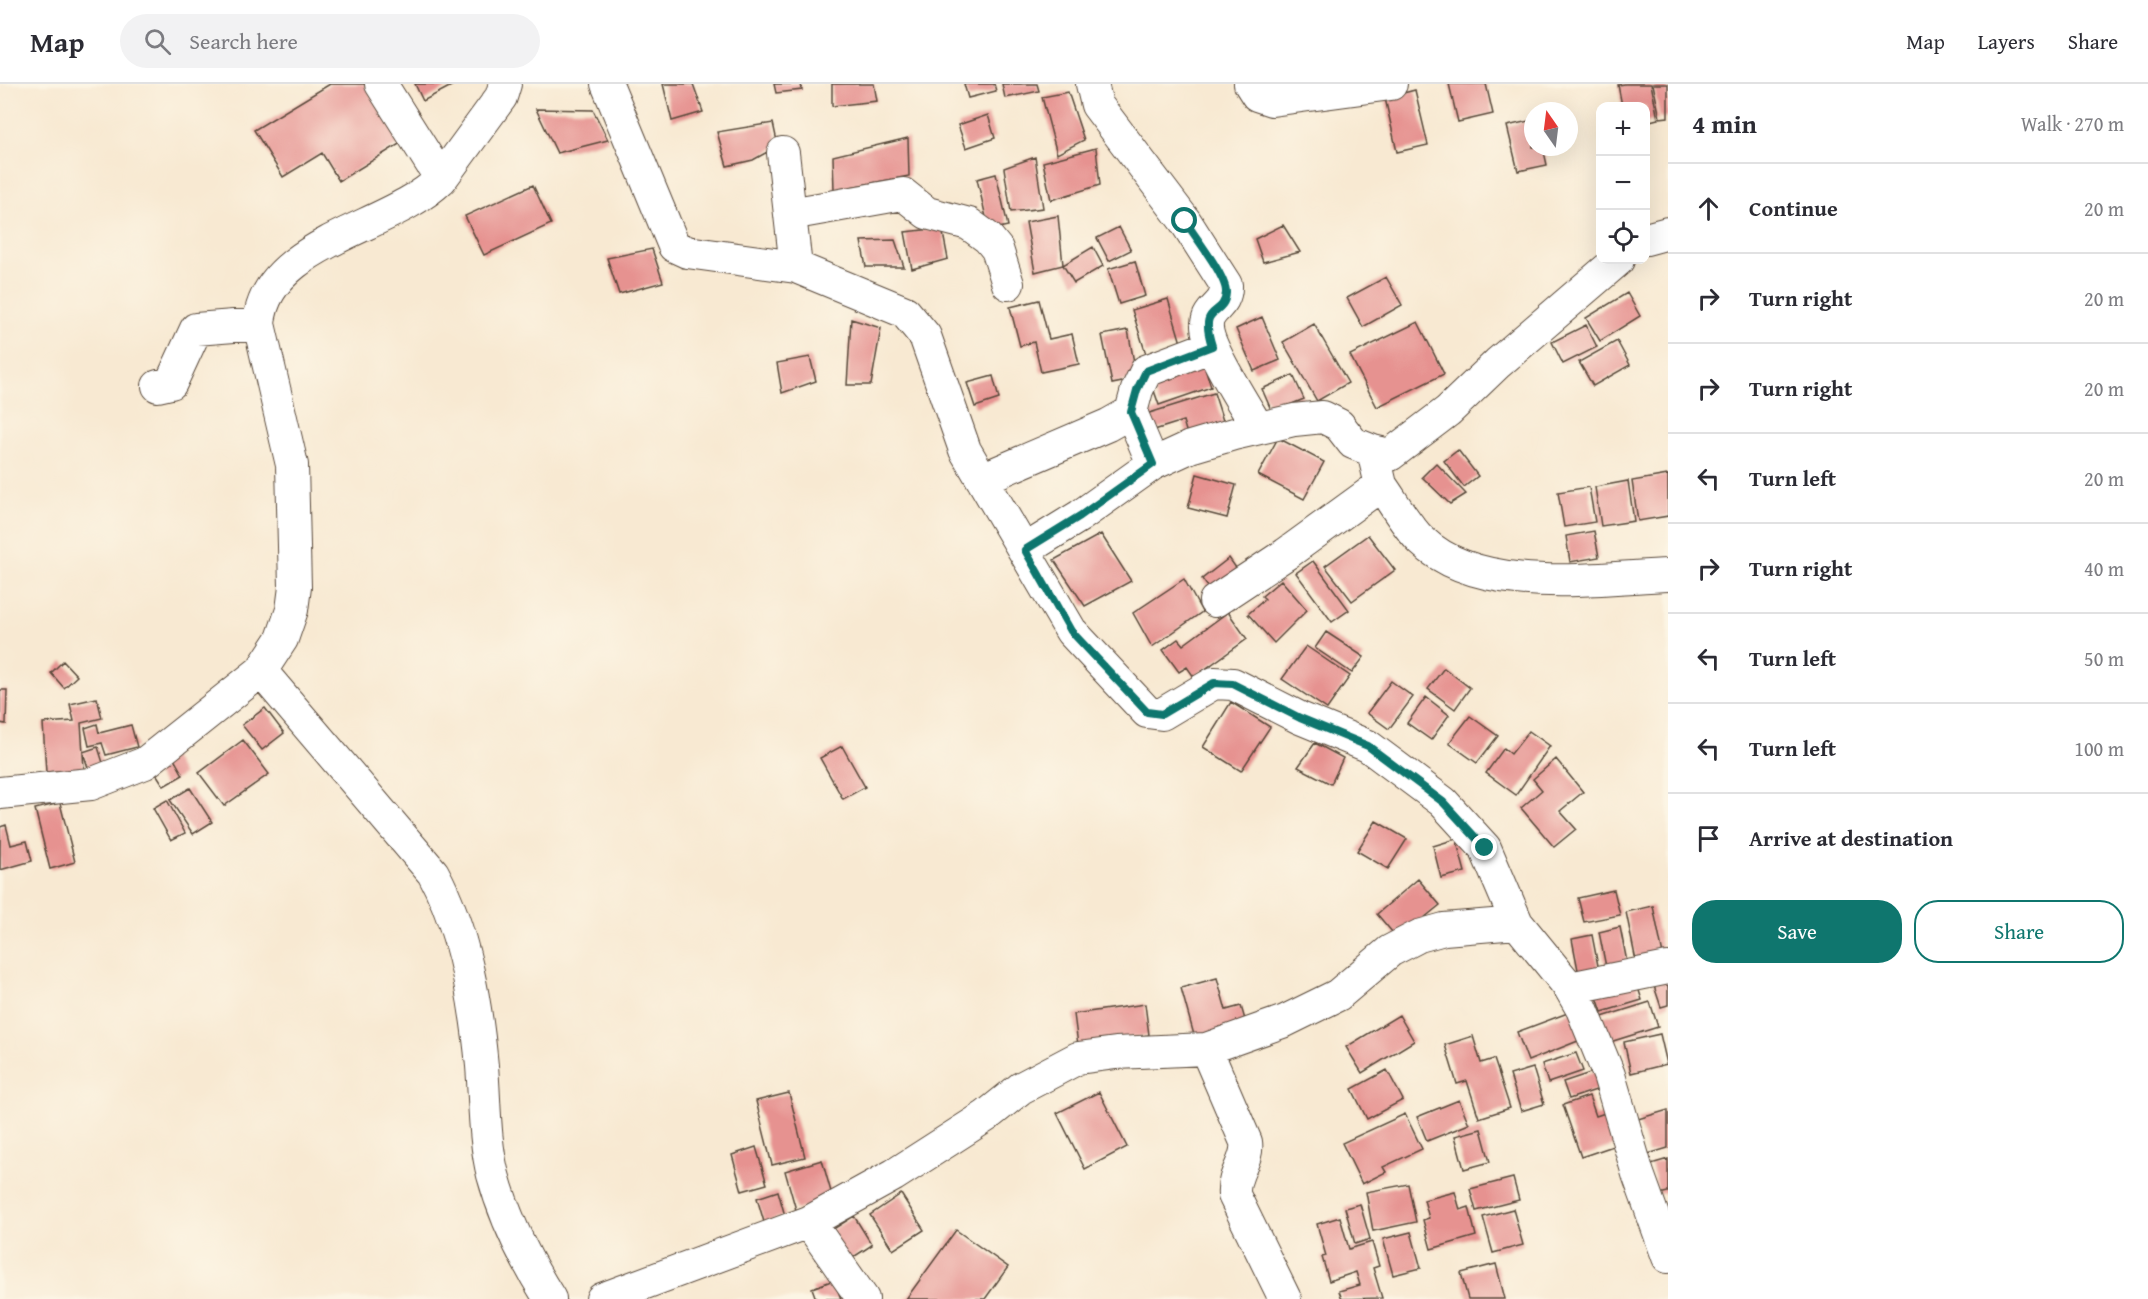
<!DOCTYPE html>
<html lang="en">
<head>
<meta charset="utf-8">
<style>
  body { margin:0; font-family:"Gentium Book Plus",serif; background:#f2f2f3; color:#2b2b33 }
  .controls { position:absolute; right:18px; top:18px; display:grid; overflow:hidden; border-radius:12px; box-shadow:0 6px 24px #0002 }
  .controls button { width:54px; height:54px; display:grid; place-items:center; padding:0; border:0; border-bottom:2px solid #e1e1e2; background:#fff; color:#2b2b33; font:30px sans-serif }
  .compass { position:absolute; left:1524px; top:18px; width:54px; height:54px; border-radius:50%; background:#fff; box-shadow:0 6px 24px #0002; rotate:346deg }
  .stop { position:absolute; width:18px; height:18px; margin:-14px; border:4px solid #0f766e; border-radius:50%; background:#fff }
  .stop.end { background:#0f766e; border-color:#fff; box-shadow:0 2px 6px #0008 }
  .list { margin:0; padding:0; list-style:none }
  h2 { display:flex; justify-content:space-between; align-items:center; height:78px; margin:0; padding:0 24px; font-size:26px }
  h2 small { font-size:20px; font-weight:400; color:#7c7c81 }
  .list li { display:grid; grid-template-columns:39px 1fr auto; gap:18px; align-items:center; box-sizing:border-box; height:90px; padding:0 24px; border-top:2px solid #e1e1e2 }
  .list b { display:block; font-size:22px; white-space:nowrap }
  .list em { font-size:20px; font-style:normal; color:#7c7c81 }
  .actions { display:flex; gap:12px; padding:18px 24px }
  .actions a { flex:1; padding:14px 0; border:2px solid #0f766e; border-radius:24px; text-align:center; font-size:21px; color:#0f766e }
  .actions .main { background:#0f766e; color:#fff }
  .icon { flex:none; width:33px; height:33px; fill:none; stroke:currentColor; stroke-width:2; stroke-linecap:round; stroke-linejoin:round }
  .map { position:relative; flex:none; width:1668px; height:1215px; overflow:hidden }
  header { display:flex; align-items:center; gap:36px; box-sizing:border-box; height:84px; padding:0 30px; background:#fff; border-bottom:2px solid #e1e1e2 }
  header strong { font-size:28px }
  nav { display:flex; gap:33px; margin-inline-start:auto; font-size:21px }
  .search { width:420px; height:54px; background:#f2f2f3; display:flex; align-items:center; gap:15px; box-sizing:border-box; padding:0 21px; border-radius:33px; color:#7c7c81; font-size:22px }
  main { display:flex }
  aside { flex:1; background:#fff }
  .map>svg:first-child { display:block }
  .building { fill:#e69290 }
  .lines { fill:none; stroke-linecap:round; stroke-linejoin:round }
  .street-casing { stroke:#574739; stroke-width:34 }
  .street { stroke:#fff; stroke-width:32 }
  .route { stroke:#0f766e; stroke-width:8 }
</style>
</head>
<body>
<header>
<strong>Map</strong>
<div class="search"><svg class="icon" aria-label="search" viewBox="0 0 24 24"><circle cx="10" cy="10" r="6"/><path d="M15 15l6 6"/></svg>Search here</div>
<nav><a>Map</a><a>Layers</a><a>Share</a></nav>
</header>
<main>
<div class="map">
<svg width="1668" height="1215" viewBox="0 0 1668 1215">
  <rect width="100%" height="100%" fill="#fcf5e5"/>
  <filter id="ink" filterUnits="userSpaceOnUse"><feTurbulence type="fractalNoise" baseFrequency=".0167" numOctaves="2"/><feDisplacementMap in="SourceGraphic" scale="12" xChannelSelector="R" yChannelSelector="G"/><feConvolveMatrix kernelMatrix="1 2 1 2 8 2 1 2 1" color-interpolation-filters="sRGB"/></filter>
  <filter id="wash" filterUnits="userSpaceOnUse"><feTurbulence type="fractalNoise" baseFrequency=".008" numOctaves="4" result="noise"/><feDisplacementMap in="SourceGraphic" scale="24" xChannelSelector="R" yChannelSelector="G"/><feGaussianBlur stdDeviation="1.35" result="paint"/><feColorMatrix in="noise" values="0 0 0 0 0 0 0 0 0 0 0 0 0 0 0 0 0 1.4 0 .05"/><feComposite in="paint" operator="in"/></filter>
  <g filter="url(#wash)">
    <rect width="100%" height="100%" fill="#f8e9d2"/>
    <g id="blocks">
      <!-- building -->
      <path class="building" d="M 330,0 L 365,0 L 401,59 L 339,97 L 322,69 L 283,93 L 254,46 Z
        M 415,0 L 455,0 L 423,17 Z
        M 663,0 L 693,0 L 703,28 L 672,37 Z
        M 774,0 L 801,0 L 802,6 L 776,9 Z
        M 832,0 L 874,0 L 877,17 L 832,22 Z
        M 964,0 L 994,0 L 996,7 L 968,14 Z
        M 1002,0 L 1037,0 L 1039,7 L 1005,14 Z
        M 1449,0 L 1486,0 L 1493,30 L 1458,38 Z
        M 1625,0 L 1651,0 L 1658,35 L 1646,38 L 1646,22 L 1622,22 L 1618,1 Z
        M 1653,0 L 1668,0 L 1668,33 L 1660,34 Z
        M 1415,6 L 1428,61 L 1397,68 L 1385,14 Z
        M 1068,8 L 1084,56 L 1057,70 L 1042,13 Z
        M 536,25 L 593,26 L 608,56 L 557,69 Z
        M 988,31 L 995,54 L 966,64 L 958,41 Z
        M 1533,36 L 1533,63 L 1543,63 L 1547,81 L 1518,87 L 1507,42 Z
        M 773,39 L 778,62 L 753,76 L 727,82 L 717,48 Z
        M 908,54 L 909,92 L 834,106 L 833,72 Z
        M 1096,64 L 1100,101 L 1051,116 L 1043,78 Z
        M 1035,73 L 1043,124 L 1011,128 L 1004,84 Z
        M 996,90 L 1008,142 L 989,146 L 977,95 Z
        M 533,101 L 551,140 L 484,171 L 465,132 Z
        M 1058,132 L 1063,181 L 1035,188 L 1026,138 Z
        M 1283,141 L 1300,168 L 1263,178 L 1255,155 Z
        M 1119,143 L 1131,166 L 1109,177 L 1097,154 Z
        M 942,144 L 948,175 L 912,185 L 905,148 Z
        M 895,156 L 904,183 L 866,183 L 861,157 Z
        M 1093,163 L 1103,182 L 1074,199 L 1063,181 Z
        M 652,165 L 663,198 L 619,210 L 607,174 Z
        M 1135,177 L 1145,212 L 1119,220 L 1108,185 Z
        M 1386,193 L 1402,221 L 1363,243 L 1347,214 Z
        M 1627,209 L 1640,232 L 1600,257 L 1586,234 Z
        M 1168,215 L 1181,259 L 1146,270 L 1132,226 Z
        M 1039,216 L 1049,255 L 1072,250 L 1079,280 L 1041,288 L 1034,258 L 1020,262 L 1010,223 Z
        M 1262,233 L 1280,276 L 1254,287 L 1236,245 Z
        M 851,235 L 881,244 L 871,301 L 847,301 Z
        M 1418,238 L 1444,290 L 1377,323 L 1350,271 Z
        M 1314,240 L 1348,299 L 1317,317 L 1283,258 Z
        M 1586,241 L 1597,263 L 1563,280 L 1552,258 Z
        M 1128,246 L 1137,295 L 1112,300 L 1102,251 Z
        M 1617,257 L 1630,281 L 1593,302 L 1579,278 Z
        M 810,273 L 816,297 L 782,309 L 777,279 Z
        M 1204,280 L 1211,303 L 1159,321 L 1151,298 Z
        M 1293,291 L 1304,315 L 1272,328 L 1262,305 Z
        M 993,292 L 999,315 L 975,323 L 967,299 Z
        M 1214,309 L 1227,349 L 1190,360 L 1183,337 L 1151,347 L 1146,330 Z
        M 1278,354 L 1324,378 L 1304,415 L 1258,391 Z
        M 1458,366 L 1478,392 L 1464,403 L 1444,377 Z
        M 1436,379 L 1466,410 L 1450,420 L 1422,393 Z
        M 1197,390 L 1236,401 L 1227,434 L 1188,424 Z
        M 1668,391 L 1668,432 L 1638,437 L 1632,397 Z
        M 1628,397 L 1634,437 L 1601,442 L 1595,403 Z
        M 1589,403 L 1595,438 L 1564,443 L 1558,408 Z
        M 1594,447 L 1599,473 L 1570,478 L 1566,452 Z
        M 1101,450 L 1131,497 L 1085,522 L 1054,476 Z
        M 1368,451 L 1395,486 L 1352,517 L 1325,482 Z
        M 1229,474 L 1241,491 L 1213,510 L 1202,495 Z
        M 1313,477 L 1349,526 L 1332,538 L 1296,489 Z
        M 1184,495 L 1202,528 L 1152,563 L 1133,529 Z
        M 1281,496 L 1307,526 L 1274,559 L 1248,530 L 1265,515 L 1262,512 Z
        M 1228,528 L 1247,555 L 1194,593 L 1187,583 L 1179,588 L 1163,566 L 1178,555 L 1183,561 Z
        M 1326,548 L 1364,573 L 1352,589 L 1315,564 Z
        M 1306,562 L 1350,592 L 1327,625 L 1282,595 Z
        M 63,577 L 77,592 L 64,604 L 51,589 Z
        M 1444,584 L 1470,604 L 1455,625 L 1428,605 Z
        M 1391,597 L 1413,613 L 1389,645 L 1367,629 Z
        M 0,606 L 7,606 L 6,640 L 0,639 Z
        M 1426,613 L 1449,631 L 1431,656 L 1407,639 Z
        M 97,614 L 102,634 L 81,639 L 84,685 L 46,688 L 43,639 L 74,637 L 70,620 Z
        M 1231,618 L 1270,643 L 1241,687 L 1203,663 Z
        M 265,624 L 284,649 L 262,666 L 242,641 Z
        M 1470,632 L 1498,652 L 1477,679 L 1449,659 Z
        M 97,640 L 99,649 L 131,641 L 137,663 L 106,671 L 102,659 L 89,662 L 85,644 Z
        M 1529,647 L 1550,662 L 1516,711 L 1486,689 L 1504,664 L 1511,670 Z
        M 243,656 L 269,690 L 224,722 L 199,689 Z
        M 1315,659 L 1343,674 L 1331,700 L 1298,683 Z
        M 842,662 L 865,703 L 843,715 L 820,674 Z
        M 98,663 L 105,685 L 90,690 L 83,668 Z
        M 173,673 L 183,691 L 164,702 L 153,685 Z
        M 1556,675 L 1583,708 L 1560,727 L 1576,745 L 1554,763 L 1521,724 L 1542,706 L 1533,695 Z
        M 190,704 L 212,738 L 193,750 L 170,716 Z
        M 167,716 L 185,749 L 171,756 L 153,724 Z
        M 60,719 L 75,778 L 50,785 L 35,725 Z
        M 1376,737 L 1407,755 L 1388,785 L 1357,767 Z
        M 6,741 L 11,761 L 27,757 L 32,777 L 0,786 L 0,743 Z
        M 1456,755 L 1465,788 L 1441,794 L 1433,762 Z
        M 1418,795 L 1440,821 L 1398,855 L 1377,830 Z
        M 1614,806 L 1620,831 L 1584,838 L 1578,814 Z
        M 1653,822 L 1664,876 L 1637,882 L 1626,828 Z
        M 1620,843 L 1628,883 L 1607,888 L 1599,848 Z
        M 1592,851 L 1599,887 L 1579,891 L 1572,855 Z
        M 1217,894 L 1226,926 L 1241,922 L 1247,943 L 1198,957 L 1194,951 L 1181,904 Z
        M 1635,894 L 1642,916 L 1602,928 L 1595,907 Z
        M 1668,894 L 1668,921 L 1661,923 L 1653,899 Z
        M 1650,918 L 1658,943 L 1610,958 L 1602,933 Z
        M 1145,920 L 1149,951 L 1078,961 L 1074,930 Z
        M 1573,927 L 1583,955 L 1528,977 L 1517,948 Z
        M 1399,931 L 1414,957 L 1362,989 L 1346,963 Z
        M 1660,950 L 1667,980 L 1631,989 L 1624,958 Z
        M 1473,952 L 1481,979 L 1494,975 L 1510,1024 L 1479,1034 L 1467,997 L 1457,1000 L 1445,961 Z
        M 1576,969 L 1583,987 L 1548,999 L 1542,980 Z
        M 1533,984 L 1544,1020 L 1521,1027 L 1510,991 Z
        M 1387,986 L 1403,1016 L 1367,1035 L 1352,1005 Z
        M 1599,986 L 1605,1003 L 1569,1015 L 1563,998 Z
        M 1099,1008 L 1127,1063 L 1085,1085 L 1057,1029 Z
        M 789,1009 L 805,1073 L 772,1081 L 756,1017 Z
        M 1589,1012 L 1596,1032 L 1611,1027 L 1622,1059 L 1581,1073 L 1563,1021 Z
        M 1459,1016 L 1469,1040 L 1427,1057 L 1417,1033 Z
        M 1668,1026 L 1668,1064 L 1648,1070 L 1638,1035 Z
        M 1405,1030 L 1422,1065 L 1383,1083 L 1386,1088 L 1362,1100 L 1342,1059 Z
        M 1481,1045 L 1490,1078 L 1464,1085 L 1455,1052 Z
        M 756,1063 L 767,1100 L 742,1107 L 732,1071 Z
        M 1668,1075 L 1668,1108 L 1659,1110 L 1651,1080 Z
        M 822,1076 L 833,1115 L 796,1126 L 785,1087 Z
        M 1513,1094 L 1519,1116 L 1476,1127 L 1470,1105 Z
        M 1408,1100 L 1416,1138 L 1373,1147 L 1366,1108 Z
        M 778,1107 L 785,1132 L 764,1138 L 757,1114 Z
        M 1455,1108 L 1460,1126 L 1469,1123 L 1476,1152 L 1431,1165 L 1423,1136 L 1429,1134 L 1424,1116 Z
        M 901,1110 L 924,1146 L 893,1166 L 870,1131 Z
        M 1360,1120 L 1370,1155 L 1355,1160 L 1345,1124 Z
        M 1513,1125 L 1523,1161 L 1493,1169 L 1483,1133 Z
        M 854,1132 L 872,1161 L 846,1178 L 827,1149 Z
        M 1340,1133 L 1349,1165 L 1372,1158 L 1379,1182 L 1373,1184 L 1382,1214 L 1342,1215 L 1339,1207 L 1360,1201 L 1356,1188 L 1329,1197 L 1322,1173 L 1326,1172 L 1317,1140 Z
        M 956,1146 L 1008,1183 L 985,1215 L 906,1215 Z
        M 1411,1148 L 1421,1184 L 1393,1191 L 1383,1155 Z
        M 1496,1180 L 1505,1215 L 1468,1215 L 1461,1189 Z
        M 834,1196 L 841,1215 L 816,1215 L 812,1204 Z"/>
    </g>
  </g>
  <g filter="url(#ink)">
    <use href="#blocks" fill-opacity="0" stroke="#574739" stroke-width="1.5"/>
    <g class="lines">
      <!-- street casing -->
      <g class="street-casing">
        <path id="street" d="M 607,0 L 674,162 L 687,168 L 796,183 L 905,228 L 925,252 L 965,366 L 1071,547 L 1147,628 L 1162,630 L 1214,599 L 1233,600 L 1300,634 L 1368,662 L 1443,718 L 1485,764 L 1517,839 L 1570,904 L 1582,925 L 1609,991 L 1638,1090 L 1668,1173
          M 1092,0 L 1097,21 L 1185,137 L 1226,201 C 1227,223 1208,223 1207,240 C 1205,261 1246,323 1258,344
          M 1250,0 L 1257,11 L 1272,16 L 1391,0
          M 783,69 L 796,183
          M 441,95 L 501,13 L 505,0
          M 790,130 L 903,110 L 927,129 L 969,140 L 988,154 L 997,165 L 1008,200
          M 1646,155 L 1668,149
          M 158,302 L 171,299 L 196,245 L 259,240
          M 1131,328 L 1153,380
          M 982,395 L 1108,341 L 1131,328 L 1137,306 L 1146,287 L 1212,262
          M 1381,401 C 1394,419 1406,442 1422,457 C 1479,512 1596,494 1668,491
          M 1025,466 L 1080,432 L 1153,380 L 1190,363 L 1234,350 L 1294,336 L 1323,333 L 1339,341 L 1353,359 L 1373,367
          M 1215,517 L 1286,470 L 1381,401 L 1373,367 L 1390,371 L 1448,327 L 1498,279 L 1618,176
          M 261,587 L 433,789 C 464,846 476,918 482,982 C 485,1018 484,1056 493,1091 C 505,1135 526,1177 550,1215
          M 0,709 L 91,700 L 145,679 L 261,587 L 282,555 L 292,526 L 295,503 L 292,381 L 259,240 C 265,158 391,145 441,95 L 381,0
          M 1570,904 L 1668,884
          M 1206,965 L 1246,1058 C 1249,1077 1232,1089 1234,1111 L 1285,1215
          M 809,1138 L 863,1215
          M 602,1215 L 809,1138 L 894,1091 L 986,1032 L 1021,1004 L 1078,974 L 1116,969 L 1206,965 L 1285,937 L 1338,911 L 1390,867 L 1419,852 L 1444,845 L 1517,839"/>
      </g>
      <!-- street -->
      <use href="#street" class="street"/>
    </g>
  </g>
  <g class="lines" filter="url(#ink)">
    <!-- route -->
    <path class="route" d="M 1185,137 C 1194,151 1227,193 1226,209 C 1224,235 1198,218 1212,262 L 1146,287 L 1137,306 L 1131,328 L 1153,380 L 1080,432 L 1025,466 L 1071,547 L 1147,628 L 1162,630 L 1214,599 L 1233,600 L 1300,634 L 1368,662 L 1443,718 L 1485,764"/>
  </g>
</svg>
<div class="controls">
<button>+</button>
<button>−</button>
<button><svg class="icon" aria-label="locate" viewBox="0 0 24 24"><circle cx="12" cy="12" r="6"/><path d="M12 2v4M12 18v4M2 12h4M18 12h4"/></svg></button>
</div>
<svg class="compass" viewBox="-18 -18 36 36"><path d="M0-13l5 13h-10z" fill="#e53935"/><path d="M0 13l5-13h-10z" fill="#7c7c81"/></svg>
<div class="stop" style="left:1185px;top:137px"></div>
<div class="stop end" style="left:1485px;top:764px"></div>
</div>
<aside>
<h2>4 min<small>Walk · 270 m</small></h2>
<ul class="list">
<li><svg class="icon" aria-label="ahead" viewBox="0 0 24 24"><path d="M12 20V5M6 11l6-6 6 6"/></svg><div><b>Continue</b></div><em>20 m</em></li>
<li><svg class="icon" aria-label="right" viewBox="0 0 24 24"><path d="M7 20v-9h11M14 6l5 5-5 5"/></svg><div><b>Turn right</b></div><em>20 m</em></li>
<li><svg class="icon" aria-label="right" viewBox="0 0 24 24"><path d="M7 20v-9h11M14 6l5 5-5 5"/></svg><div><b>Turn right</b></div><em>20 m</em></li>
<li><svg class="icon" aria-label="left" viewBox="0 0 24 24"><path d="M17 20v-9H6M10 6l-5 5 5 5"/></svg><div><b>Turn left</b></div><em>20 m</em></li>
<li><svg class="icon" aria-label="right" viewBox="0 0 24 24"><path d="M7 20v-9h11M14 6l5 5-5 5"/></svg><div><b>Turn right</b></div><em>40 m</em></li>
<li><svg class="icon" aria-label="left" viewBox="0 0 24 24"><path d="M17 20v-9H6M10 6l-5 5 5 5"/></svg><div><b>Turn left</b></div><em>50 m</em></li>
<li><svg class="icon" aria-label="left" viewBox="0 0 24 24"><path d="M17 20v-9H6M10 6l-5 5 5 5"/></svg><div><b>Turn left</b></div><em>100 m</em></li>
<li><svg class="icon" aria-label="arrive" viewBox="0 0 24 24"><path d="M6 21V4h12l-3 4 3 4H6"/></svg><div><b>Arrive at destination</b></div></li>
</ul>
<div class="actions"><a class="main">Save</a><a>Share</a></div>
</aside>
</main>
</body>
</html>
